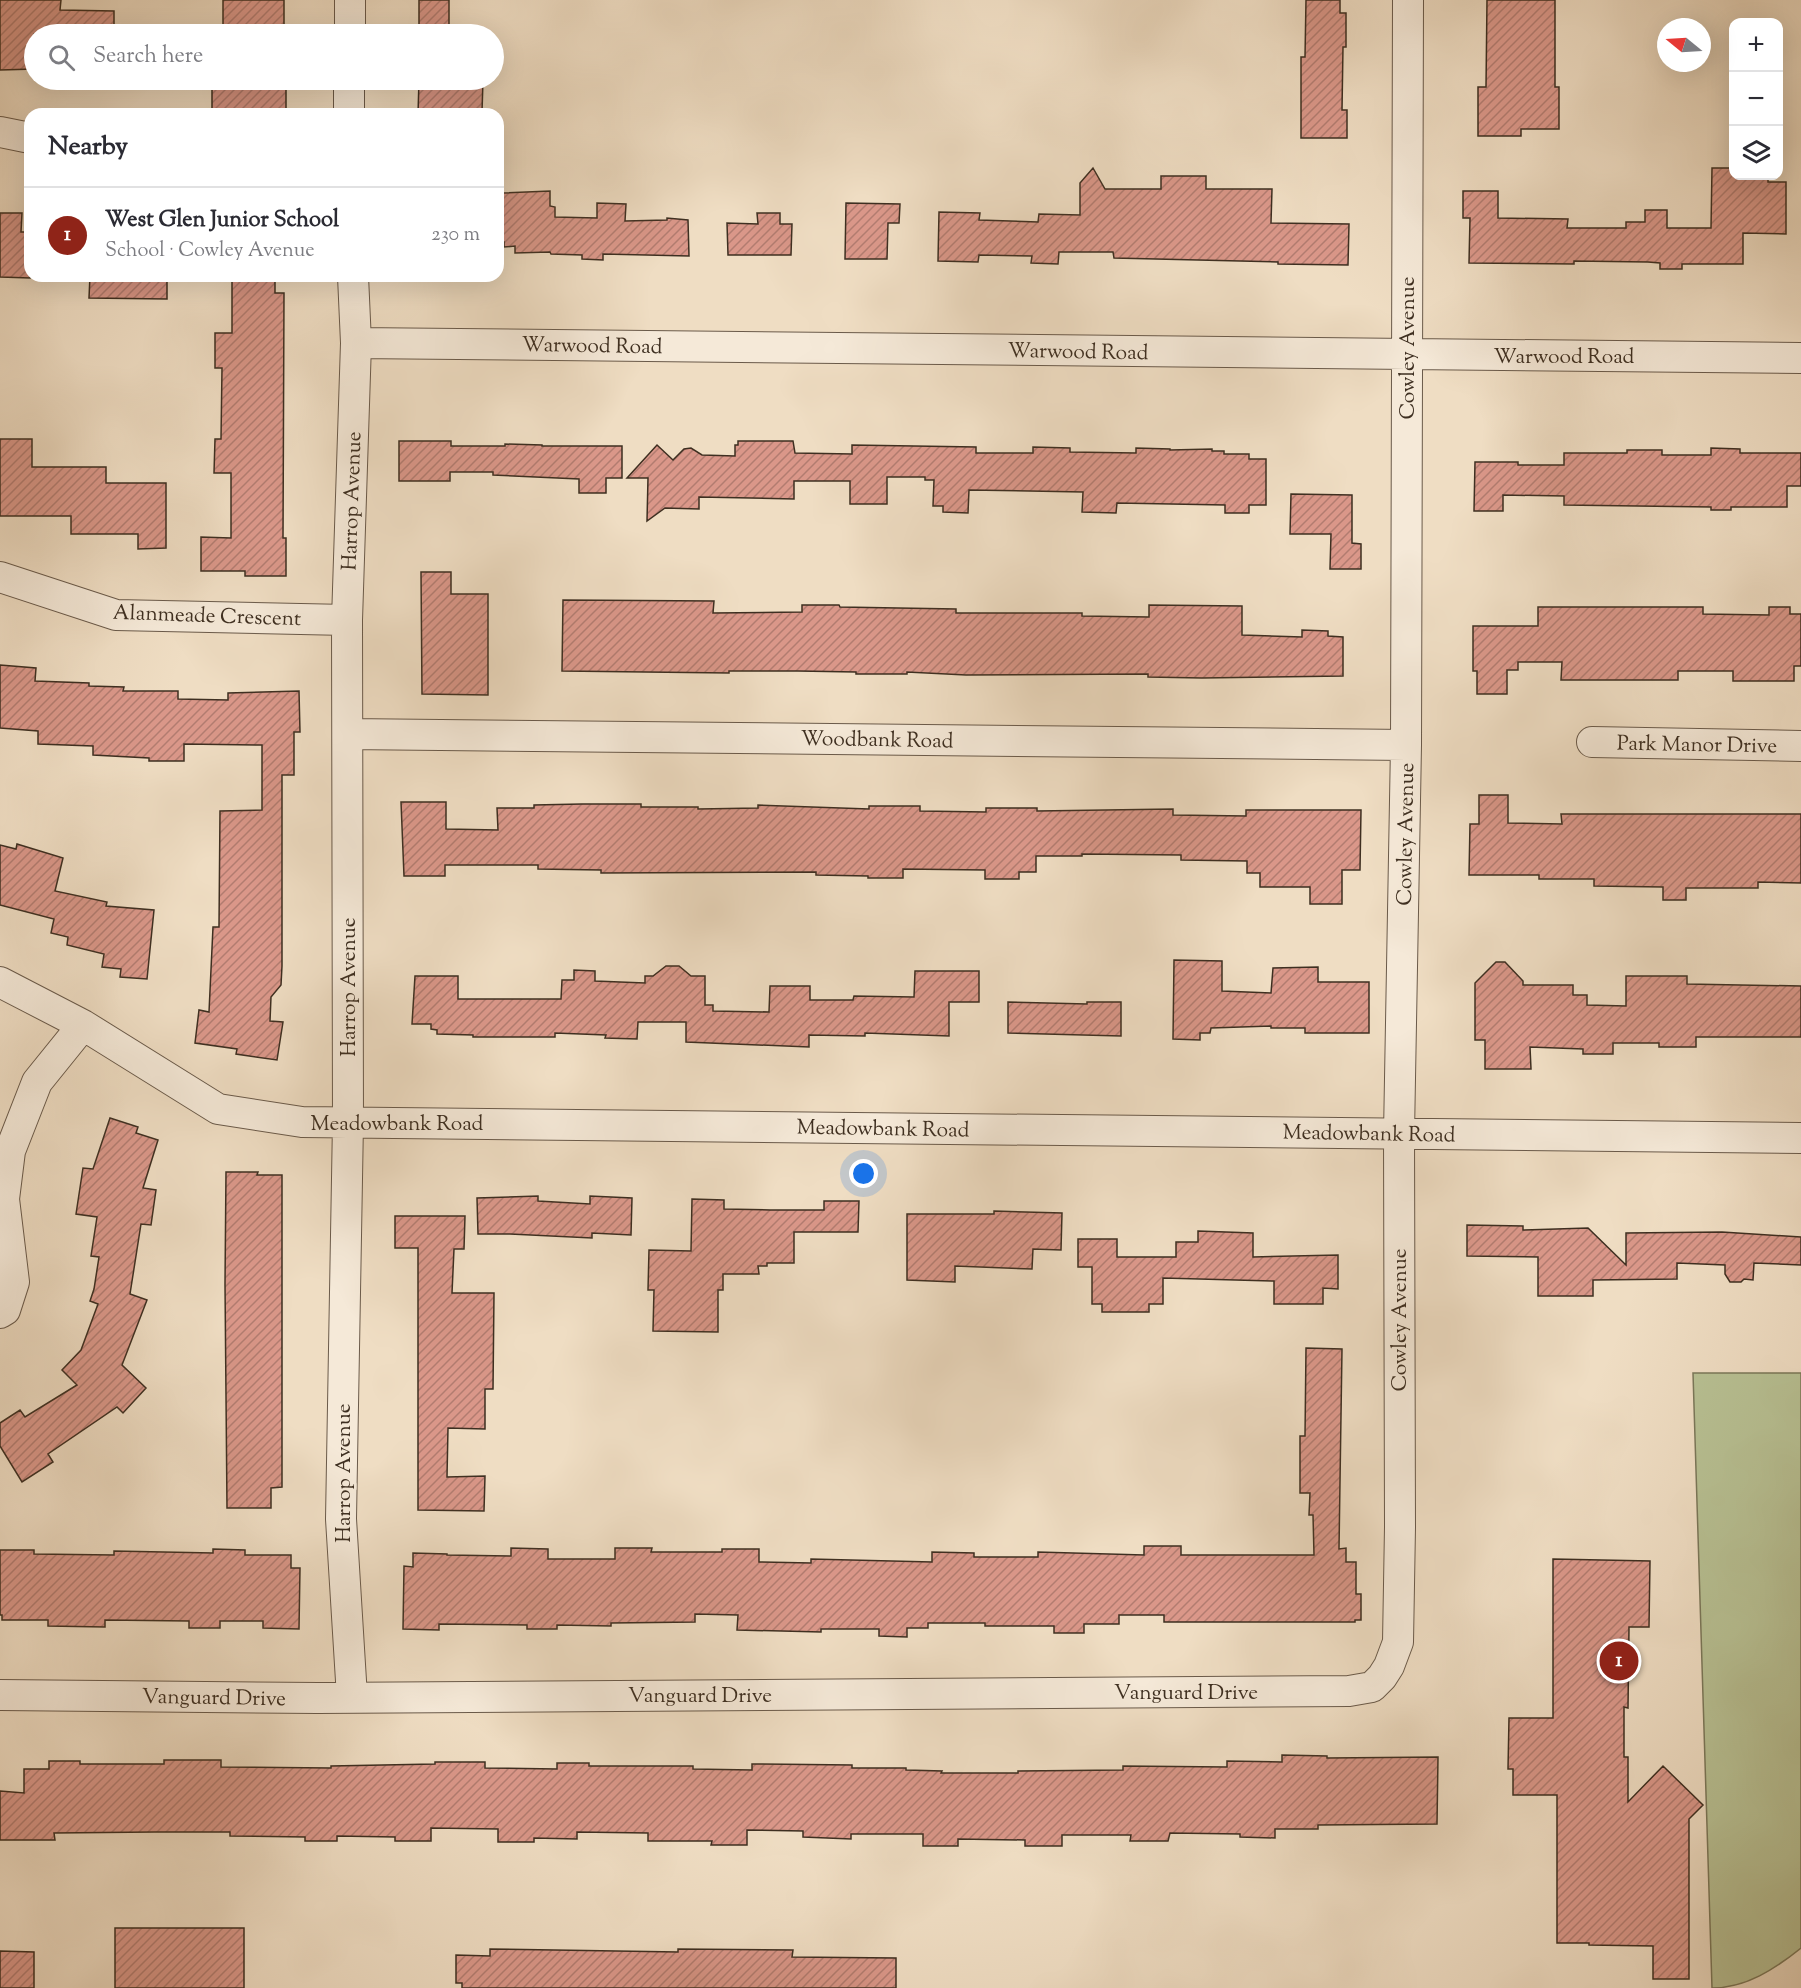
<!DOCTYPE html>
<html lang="en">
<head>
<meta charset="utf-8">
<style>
  body { margin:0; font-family:"Sorts Mill Goudy",serif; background:#f2f2f3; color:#2b2b33 }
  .controls { position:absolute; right:18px; top:18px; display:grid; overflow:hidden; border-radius:12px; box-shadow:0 6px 24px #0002 }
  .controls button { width:54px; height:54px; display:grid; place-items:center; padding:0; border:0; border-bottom:2px solid #e1e1e2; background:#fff; color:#2b2b33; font:30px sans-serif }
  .compass { position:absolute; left:1657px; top:18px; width:54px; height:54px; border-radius:50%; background:#fff; box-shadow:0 6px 24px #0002; rotate:288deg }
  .you { position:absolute; left:864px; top:1174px; width:21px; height:21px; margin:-15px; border:4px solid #fff; border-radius:50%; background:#1a73e8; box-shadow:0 0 0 9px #1a73e833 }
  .badge { display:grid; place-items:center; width:39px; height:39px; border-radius:50%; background:#8f2418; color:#fff; font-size:20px; font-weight:700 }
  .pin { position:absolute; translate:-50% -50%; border:3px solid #fff; box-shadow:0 2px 6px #0006 }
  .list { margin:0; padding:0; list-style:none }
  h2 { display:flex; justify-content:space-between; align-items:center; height:78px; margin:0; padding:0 24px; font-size:26px }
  h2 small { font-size:20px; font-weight:400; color:#7c7c81 }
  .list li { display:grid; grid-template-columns:39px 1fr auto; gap:18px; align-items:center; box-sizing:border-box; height:96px; padding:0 24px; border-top:2px solid #e1e1e2 }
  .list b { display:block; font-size:22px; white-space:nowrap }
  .list p { margin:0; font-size:20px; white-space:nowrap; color:#7c7c81 }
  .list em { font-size:20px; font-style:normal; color:#7c7c81 }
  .icon { flex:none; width:33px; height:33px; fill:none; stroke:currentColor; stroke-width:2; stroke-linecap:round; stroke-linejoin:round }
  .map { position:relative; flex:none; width:1801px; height:1988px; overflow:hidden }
  .search { position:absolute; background:#fff; box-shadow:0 6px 24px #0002; left:24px; top:24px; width:480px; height:66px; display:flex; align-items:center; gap:15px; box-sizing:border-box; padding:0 21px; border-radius:33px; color:#7c7c81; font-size:22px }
  .panel { position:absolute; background:#fff; box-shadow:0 6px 24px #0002; left:24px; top:108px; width:480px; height:174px; border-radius:18px }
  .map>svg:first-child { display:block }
  .park { fill:#b8c194; stroke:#7b785a; stroke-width:1.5 }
  .building { fill:url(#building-hatch); stroke:#3e2f21; stroke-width:1.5 }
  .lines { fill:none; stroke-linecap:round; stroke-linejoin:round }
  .minor-casing { stroke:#6a5a4a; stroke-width:32 }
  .minor { stroke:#f5e9d8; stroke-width:30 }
  .labels { text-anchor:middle; stroke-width:5; stroke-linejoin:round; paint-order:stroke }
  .street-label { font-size:21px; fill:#3e2f21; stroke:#f5e9d8 }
</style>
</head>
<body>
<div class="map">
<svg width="1801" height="1988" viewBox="0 0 1801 1988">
  <defs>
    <pattern id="building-hatch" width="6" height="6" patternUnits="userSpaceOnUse" patternTransform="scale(1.5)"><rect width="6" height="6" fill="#da9789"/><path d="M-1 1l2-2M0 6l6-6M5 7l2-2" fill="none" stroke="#b27c70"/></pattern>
  </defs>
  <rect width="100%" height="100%" fill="#efddc3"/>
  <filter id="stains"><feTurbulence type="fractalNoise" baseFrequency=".00333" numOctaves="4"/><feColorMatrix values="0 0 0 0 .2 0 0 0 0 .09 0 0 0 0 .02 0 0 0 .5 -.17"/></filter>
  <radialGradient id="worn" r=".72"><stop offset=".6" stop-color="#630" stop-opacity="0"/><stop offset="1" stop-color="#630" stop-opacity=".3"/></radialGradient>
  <!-- park -->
  <path class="park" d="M 1693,1373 L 1801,1373 L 1801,1948 C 1775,1969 1746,1988 1712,1988 Z"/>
  <!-- building -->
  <path class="building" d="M 0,0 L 61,0 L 60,10 L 114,11 L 114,34 L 34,34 L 34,69 L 0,70 Z
    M 223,0 L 284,0 L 284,34 L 223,34 Z
    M 419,0 L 449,0 L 449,34 L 419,34 Z
    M 1306,0 L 1340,0 L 1340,13 L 1346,13 L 1346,47 L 1343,47 L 1342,110 L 1347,110 L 1347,138 L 1301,138 L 1301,57 L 1305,57 Z
    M 1487,0 L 1555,0 L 1555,87 L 1559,87 L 1559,129 L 1521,129 L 1521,136 L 1478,136 L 1478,87 L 1486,87 Z
    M 212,80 L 286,80 L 286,114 L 212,112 Z
    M 419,80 L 483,80 L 482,112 L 418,114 Z
    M 1093,168 L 1105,189 L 1161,189 L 1161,176 L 1206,176 L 1206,189 L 1272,189 L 1271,223 L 1349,224 L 1348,265 L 1278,264 L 1278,262 L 1114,258 L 1113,252 L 1059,252 L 1058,264 L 1031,263 L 1032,256 L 979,255 L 978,262 L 938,261 L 939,212 L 980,213 L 979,220 L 1038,222 L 1039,214 L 1080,215 L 1080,183 Z
    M 1712,168 L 1734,168 L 1734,176 L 1768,177 L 1768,182 L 1786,182 L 1786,234 L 1743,233 L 1743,264 L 1682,264 L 1682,269 L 1660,269 L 1660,263 L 1648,262 L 1574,261 L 1574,264 L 1469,263 L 1470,218 L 1463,218 L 1463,191 L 1498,191 L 1498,218 L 1568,219 L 1567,228 L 1626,228 L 1626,222 L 1645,222 L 1645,210 L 1667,210 L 1667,228 L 1711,228 Z
    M 550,191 L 550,206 L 555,207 L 555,217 L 597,218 L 597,203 L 626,204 L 625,221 L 667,220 L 667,218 L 688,220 L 689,256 L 603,254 L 603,260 L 582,259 L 582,255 L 551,254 L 550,252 L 515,253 L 515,246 L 504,247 L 504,242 L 498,242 L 498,211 L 503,212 L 503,193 Z
    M 846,203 L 900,204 L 899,223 L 888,223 L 887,259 L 845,259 Z
    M 0,213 L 22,213 L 21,232 L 30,232 L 30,278 L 0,277 Z
    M 757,213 L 780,213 L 780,224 L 792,224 L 791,255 L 728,255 L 727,223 L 758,224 Z
    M 90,276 L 167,276 L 167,299 L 89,298 Z
    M 232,276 L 275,276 L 275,293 L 284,293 L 283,538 L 286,538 L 286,576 L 245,576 L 245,571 L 201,571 L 201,537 L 231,538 L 231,473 L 214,473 L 215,439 L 221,439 L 222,368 L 215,368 L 215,333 L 232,333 Z
    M 0,439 L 32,439 L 32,467 L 106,467 L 106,483 L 166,483 L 166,548 L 138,549 L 138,534 L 71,534 L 71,516 L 0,516 Z
    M 399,441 L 451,441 L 451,446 L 505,446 L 505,444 L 542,445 L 542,446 L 622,446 L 622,478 L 606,478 L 606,493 L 579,493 L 579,479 L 493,475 L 493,472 L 450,472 L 450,481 L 399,481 Z
    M 738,441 L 793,441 L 795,453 L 852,454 L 852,445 L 976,447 L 976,453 L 1033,453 L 1033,447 L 1070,448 L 1070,452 L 1136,453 L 1136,448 L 1170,449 L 1170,450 L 1212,449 L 1212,451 L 1224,451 L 1224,454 L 1249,454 L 1249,459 L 1266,459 L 1266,505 L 1249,505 L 1249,513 L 1225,513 L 1225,505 L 1117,503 L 1116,513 L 1082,512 L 1083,492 L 969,490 L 968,513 L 943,512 L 943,506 L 933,506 L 934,480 L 925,480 L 925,477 L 887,477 L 887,504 L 850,504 L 850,481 L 794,481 L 794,499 L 699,497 L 699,509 L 665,508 L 647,521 L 648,478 L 627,478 L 657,445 L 673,460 L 684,449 L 691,448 L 702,455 L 735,456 L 735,445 L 738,445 Z
    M 1711,448 L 1740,449 L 1740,453 L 1801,453 L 1801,486 L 1787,486 L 1787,507 L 1731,507 L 1731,510 L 1711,510 L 1711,507 L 1564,505 L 1564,496 L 1503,495 L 1503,511 L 1474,511 L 1475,462 L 1518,462 L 1518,465 L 1564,465 L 1564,453 L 1627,453 L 1627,450 L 1662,450 L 1662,455 L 1711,455 Z
    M 1291,494 L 1352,495 L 1352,543 L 1361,544 L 1361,569 L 1330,569 L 1331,534 L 1290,534 Z
    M 421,572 L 451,572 L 451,594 L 488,594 L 488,695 L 422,694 Z
    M 563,600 L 714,601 L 713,613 L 802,612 L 802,605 L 839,605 L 840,607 L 956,609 L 956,613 L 1082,613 L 1082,616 L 1149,617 L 1149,605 L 1242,606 L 1242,635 L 1302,637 L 1302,630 L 1328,631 L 1328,636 L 1343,637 L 1343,676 L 1202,678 L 1148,677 L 1148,674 L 966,675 L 907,672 L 907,674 L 856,674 L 856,672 L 798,671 L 729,671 L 729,673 L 562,671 Z
    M 1538,607 L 1703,607 L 1703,614 L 1769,615 L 1769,607 L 1790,607 L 1790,614 L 1801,614 L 1801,666 L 1794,666 L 1794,681 L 1733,681 L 1733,671 L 1678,671 L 1678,680 L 1561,680 L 1562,662 L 1518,662 L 1518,670 L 1507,670 L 1507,694 L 1477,694 L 1477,671 L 1473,671 L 1473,626 L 1538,626 Z
    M 0,665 L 36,668 L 35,681 L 89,683 L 89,686 L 124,687 L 123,691 L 178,691 L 178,699 L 228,700 L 228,693 L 299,691 L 300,732 L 294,732 L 294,775 L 282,775 L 282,966 L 281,985 L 271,997 L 270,1021 L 283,1022 L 277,1060 L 236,1054 L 237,1049 L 195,1043 L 199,1010 L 209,1012 L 213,927 L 219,927 L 220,811 L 262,810 L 262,745 L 184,744 L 184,761 L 149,761 L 149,758 L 93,755 L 93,746 L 38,744 L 38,731 L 0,728 Z
    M 1479,795 L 1508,795 L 1508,823 L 1562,824 L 1561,814 L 1801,814 L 1801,883 L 1758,882 L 1758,888 L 1686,888 L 1686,900 L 1663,900 L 1663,887 L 1594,886 L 1594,879 L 1539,879 L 1539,875 L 1469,875 L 1470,824 L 1479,824 Z
    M 401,802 L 446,802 L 446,829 L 498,830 L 497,808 L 534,808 L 534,805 L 582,804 L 641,804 L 641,807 L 698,807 L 698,809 L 758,808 L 758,805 L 869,809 L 869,806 L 920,806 L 920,811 L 986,812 L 986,808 L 1037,808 L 1037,811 L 1173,809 L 1173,815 L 1246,816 L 1246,810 L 1361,810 L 1360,870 L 1342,870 L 1342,904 L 1310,904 L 1310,887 L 1260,887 L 1260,873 L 1247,873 L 1247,861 L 1181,860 L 1181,855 L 1082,854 L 1082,856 L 1036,856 L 1036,872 L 1019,872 L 1019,879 L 985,879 L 985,870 L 903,869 L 903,878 L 868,878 L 868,876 L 816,875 L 816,872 L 601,873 L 601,870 L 538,869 L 538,865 L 445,865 L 445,876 L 404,876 Z
    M 17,844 L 63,858 L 55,891 L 107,902 L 106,906 L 154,910 L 147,979 L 120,977 L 121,969 L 102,967 L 104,954 L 67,945 L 68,937 L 51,933 L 54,919 L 0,905 L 0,845 L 16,849 Z
    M 1174,960 L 1222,961 L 1222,991 L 1271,993 L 1273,968 L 1318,967 L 1318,982 L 1369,982 L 1369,1033 L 1305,1033 L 1305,1028 L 1271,1028 L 1271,1026 L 1211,1028 L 1210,1033 L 1200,1033 L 1200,1040 L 1173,1039 Z
    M 1496,962 L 1505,962 L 1523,981 L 1523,985 L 1573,985 L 1573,995 L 1587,995 L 1587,1005 L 1626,1006 L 1626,976 L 1687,976 L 1687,984 L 1801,986 L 1801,1037 L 1696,1037 L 1696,1047 L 1659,1047 L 1659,1043 L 1613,1043 L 1613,1054 L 1583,1054 L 1583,1049 L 1530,1047 L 1531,1069 L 1485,1069 L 1485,1040 L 1475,1040 L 1475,983 Z
    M 666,966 L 679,966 L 691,976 L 705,976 L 705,1005 L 713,1005 L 713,1011 L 769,1012 L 770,986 L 810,986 L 810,1000 L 853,1000 L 854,996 L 914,997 L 915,971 L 979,971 L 979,1002 L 949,1002 L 949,1036 L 865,1033 L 865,1036 L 809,1035 L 809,1047 L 686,1042 L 686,1022 L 638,1022 L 637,1039 L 605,1038 L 606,1035 L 555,1033 L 555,1037 L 473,1037 L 473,1035 L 437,1034 L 437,1030 L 431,1029 L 431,1024 L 412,1024 L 415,976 L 458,976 L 458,999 L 561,999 L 562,980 L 574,980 L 574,970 L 595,971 L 595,981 L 645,983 L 645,976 L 653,976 Z
    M 1008,1002 L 1087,1004 L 1087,1002 L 1121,1002 L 1121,1036 L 1008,1033 Z
    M 110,1118 L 138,1127 L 136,1133 L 158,1140 L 143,1188 L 156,1190 L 151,1225 L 141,1224 L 130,1294 L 147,1300 L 122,1365 L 146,1388 L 123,1413 L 117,1407 L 48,1454 L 53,1462 L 22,1482 L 0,1446 L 0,1423 L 20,1410 L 25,1417 L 77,1385 L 62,1370 L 81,1350 L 98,1304 L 90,1301 L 94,1289 L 99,1257 L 91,1256 L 97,1217 L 76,1214 L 83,1168 L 93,1169 Z
    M 226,1172 L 258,1172 L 257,1175 L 282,1175 L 282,1487 L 271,1488 L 271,1508 L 227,1508 L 225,1284 Z
    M 538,1196 L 538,1201 L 590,1204 L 590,1196 L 632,1198 L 631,1235 L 592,1233 L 592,1238 L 510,1234 L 478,1234 L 477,1198 Z
    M 692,1199 L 724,1200 L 724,1209 L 770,1210 L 824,1210 L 824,1201 L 859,1201 L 858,1232 L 794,1232 L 794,1263 L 767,1263 L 767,1266 L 758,1266 L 759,1274 L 723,1274 L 723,1290 L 718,1290 L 718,1332 L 653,1331 L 654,1290 L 648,1290 L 649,1250 L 691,1251 Z
    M 994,1211 L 1062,1213 L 1061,1250 L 1033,1249 L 1032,1269 L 955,1266 L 955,1282 L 907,1280 L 907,1214 L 994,1214 Z
    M 395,1216 L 465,1216 L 464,1249 L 454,1249 L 452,1293 L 494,1293 L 493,1389 L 485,1389 L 485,1429 L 448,1428 L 447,1477 L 485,1476 L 484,1511 L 418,1510 L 418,1248 L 395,1248 Z
    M 1467,1225 L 1523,1226 L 1523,1230 L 1588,1228 L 1626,1265 L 1626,1233 L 1722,1232 L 1801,1237 L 1801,1265 L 1754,1263 L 1753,1280 L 1744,1279 L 1741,1282 L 1730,1282 L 1725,1274 L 1725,1265 L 1677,1263 L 1677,1279 L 1593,1280 L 1593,1296 L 1538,1296 L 1538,1257 L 1467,1256 Z
    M 1198,1231 L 1253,1233 L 1253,1257 L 1338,1255 L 1338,1289 L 1323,1288 L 1323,1304 L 1274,1304 L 1274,1281 L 1163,1278 L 1163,1304 L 1149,1304 L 1149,1312 L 1102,1312 L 1102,1304 L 1092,1304 L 1092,1267 L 1078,1267 L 1078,1239 L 1117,1239 L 1117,1257 L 1176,1257 L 1176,1242 L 1198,1242 Z
    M 1306,1348 L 1342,1349 L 1339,1549 L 1346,1548 L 1346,1562 L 1356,1562 L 1356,1594 L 1361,1594 L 1361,1620 L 1355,1620 L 1355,1622 L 1164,1622 L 1164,1615 L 1119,1615 L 1119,1624 L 1084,1624 L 1084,1633 L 1054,1633 L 1054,1626 L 985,1626 L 985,1623 L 928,1623 L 928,1628 L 907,1628 L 907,1637 L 879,1636 L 879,1629 L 821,1629 L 821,1632 L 737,1630 L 738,1615 L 695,1614 L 695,1622 L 611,1623 L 611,1626 L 557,1625 L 557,1629 L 527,1629 L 527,1625 L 439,1624 L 439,1630 L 403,1629 L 404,1566 L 413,1567 L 413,1553 L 447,1554 L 447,1555 L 511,1556 L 511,1548 L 548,1549 L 548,1559 L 615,1559 L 615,1548 L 652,1548 L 651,1552 L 722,1552 L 722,1549 L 759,1549 L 759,1562 L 811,1563 L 811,1559 L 932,1562 L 932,1552 L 974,1553 L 974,1557 L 1038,1557 L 1038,1552 L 1144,1555 L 1144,1546 L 1181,1546 L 1181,1555 L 1314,1555 L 1313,1515 L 1309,1515 L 1310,1493 L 1300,1493 L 1300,1436 L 1305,1436 Z
    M 213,1549 L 245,1550 L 245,1555 L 291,1555 L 291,1568 L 300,1568 L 299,1629 L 263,1628 L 263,1621 L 220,1621 L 220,1628 L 189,1628 L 189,1621 L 105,1620 L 105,1627 L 48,1626 L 48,1620 L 2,1620 L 2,1615 L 0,1615 L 0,1550 L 34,1550 L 34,1554 L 114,1555 L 114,1551 L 213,1553 Z
    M 1553,1559 L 1650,1561 L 1649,1627 L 1629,1627 L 1628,1708 L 1624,1707 L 1624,1757 L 1628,1757 L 1628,1802 L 1663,1766 L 1703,1805 L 1689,1819 L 1689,1979 L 1653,1979 L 1653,1946 L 1589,1945 L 1589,1943 L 1557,1943 L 1557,1795 L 1513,1795 L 1513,1769 L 1508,1769 L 1509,1718 L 1553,1718 Z
    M 1282,1755 L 1327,1756 L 1327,1758 L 1438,1757 L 1437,1824 L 1318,1825 L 1318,1829 L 1275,1829 L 1275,1838 L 1240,1837 L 1240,1834 L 1170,1833 L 1168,1841 L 1130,1841 L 1131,1835 L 1062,1835 L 1062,1846 L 1025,1846 L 1025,1840 L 958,1839 L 958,1846 L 923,1846 L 923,1834 L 851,1834 L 851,1839 L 803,1837 L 803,1831 L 747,1830 L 747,1845 L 711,1845 L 712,1841 L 648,1841 L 648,1833 L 577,1832 L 577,1839 L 534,1838 L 534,1842 L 498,1842 L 498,1829 L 431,1828 L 431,1841 L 395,1841 L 395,1837 L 337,1836 L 337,1841 L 305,1841 L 305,1837 L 230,1836 L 230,1832 L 155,1832 L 54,1833 L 55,1840 L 0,1840 L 0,1791 L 24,1793 L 24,1769 L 49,1769 L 49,1761 L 80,1761 L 80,1764 L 164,1764 L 164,1760 L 221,1760 L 221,1767 L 331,1768 L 331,1766 L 435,1764 L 435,1762 L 485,1762 L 485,1768 L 557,1769 L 557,1763 L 589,1763 L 589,1766 L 693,1766 L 693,1769 L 752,1770 L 752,1764 L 852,1765 L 852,1768 L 906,1768 L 906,1770 L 942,1771 L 941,1773 L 1018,1773 L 1018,1771 L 1123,1770 L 1123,1766 L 1227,1767 L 1227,1761 L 1282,1762 Z
    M 115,1928 L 244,1928 L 244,1988 L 115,1988 Z
    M 490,1949 L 678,1952 L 678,1949 L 793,1950 L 792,1957 L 896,1958 L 896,1988 L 462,1988 L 462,1983 L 456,1983 L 456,1955 L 490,1956 Z
    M 0,1951 L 34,1952 L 34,1988 L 0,1988 Z"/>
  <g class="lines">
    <!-- minor casing -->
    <g class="minor-casing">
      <path id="minor" d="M 350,34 L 350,0
        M 349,114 L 349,80
        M 0,132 L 30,138
        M 356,343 L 1801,358
        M 0,577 L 116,615 L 347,620
        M 348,734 L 1406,745
        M 1592,742 L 1801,746
        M 0,982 L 83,1025 L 218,1109 L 302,1122 L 1801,1138
        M 0,1313 L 5,1310 L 14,1282 L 4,1199 L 10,1151 L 37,1082 L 83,1025
        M 0,1695 L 318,1698 L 1349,1691 L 1372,1687 L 1382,1677 L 1389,1666 L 1398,1642 L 1400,1527 L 1399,1134 L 1406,745 L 1408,0
        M 352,1697 L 341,1519 L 348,1122 L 347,620 L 356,343 L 353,276"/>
    </g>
    <!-- minor -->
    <use href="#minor" class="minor"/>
  </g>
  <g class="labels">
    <!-- street labels -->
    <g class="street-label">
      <text transform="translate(592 345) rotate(1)" y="7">Warwood Road</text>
      <text transform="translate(1407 348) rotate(-90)" y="7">Cowley Avenue</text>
      <text transform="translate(1078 351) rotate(1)" y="7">Warwood Road</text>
      <text x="1564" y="363">Warwood Road</text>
      <text transform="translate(351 501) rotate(-88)" y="7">Harrop Avenue</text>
      <text transform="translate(207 615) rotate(2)" y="7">Alanmeade Crescent</text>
      <text transform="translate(877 739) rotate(1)" y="7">Woodbank Road</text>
      <text transform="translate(1697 744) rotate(1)" y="7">Park Manor Drive</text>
      <text transform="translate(1405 834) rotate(-89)" y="7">Cowley Avenue</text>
      <text transform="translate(348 987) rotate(-90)" y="7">Harrop Avenue</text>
      <text x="397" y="1130">Meadowbank Road</text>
      <text transform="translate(883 1128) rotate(1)" y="7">Meadowbank Road</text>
      <text transform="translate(1369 1133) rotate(1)" y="7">Meadowbank Road</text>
      <text transform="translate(1399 1320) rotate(-90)" y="7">Cowley Avenue</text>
      <text transform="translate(343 1473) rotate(-90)" y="7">Harrop Avenue</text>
      <text x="1186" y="1699">Vanguard Drive</text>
      <text x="700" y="1702">Vanguard Drive</text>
      <text transform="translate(214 1697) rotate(1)" y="7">Vanguard Drive</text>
    </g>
  </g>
  <rect width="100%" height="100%" filter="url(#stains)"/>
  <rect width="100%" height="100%" fill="url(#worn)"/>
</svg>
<div class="controls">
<button>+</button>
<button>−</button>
<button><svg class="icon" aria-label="layers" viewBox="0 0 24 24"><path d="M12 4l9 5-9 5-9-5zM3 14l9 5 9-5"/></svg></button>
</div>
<svg class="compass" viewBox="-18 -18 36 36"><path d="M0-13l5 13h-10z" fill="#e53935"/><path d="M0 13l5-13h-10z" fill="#7c7c81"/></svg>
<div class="you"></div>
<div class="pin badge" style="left:1619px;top:1661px">1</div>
<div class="search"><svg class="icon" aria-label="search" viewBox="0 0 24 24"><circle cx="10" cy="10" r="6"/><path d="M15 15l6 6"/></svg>Search here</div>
<section class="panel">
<h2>Nearby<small></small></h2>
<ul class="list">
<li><span class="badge">1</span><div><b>West Glen Junior School</b><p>School · Cowley Avenue</p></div><em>230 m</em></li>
</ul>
</section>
</div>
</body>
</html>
